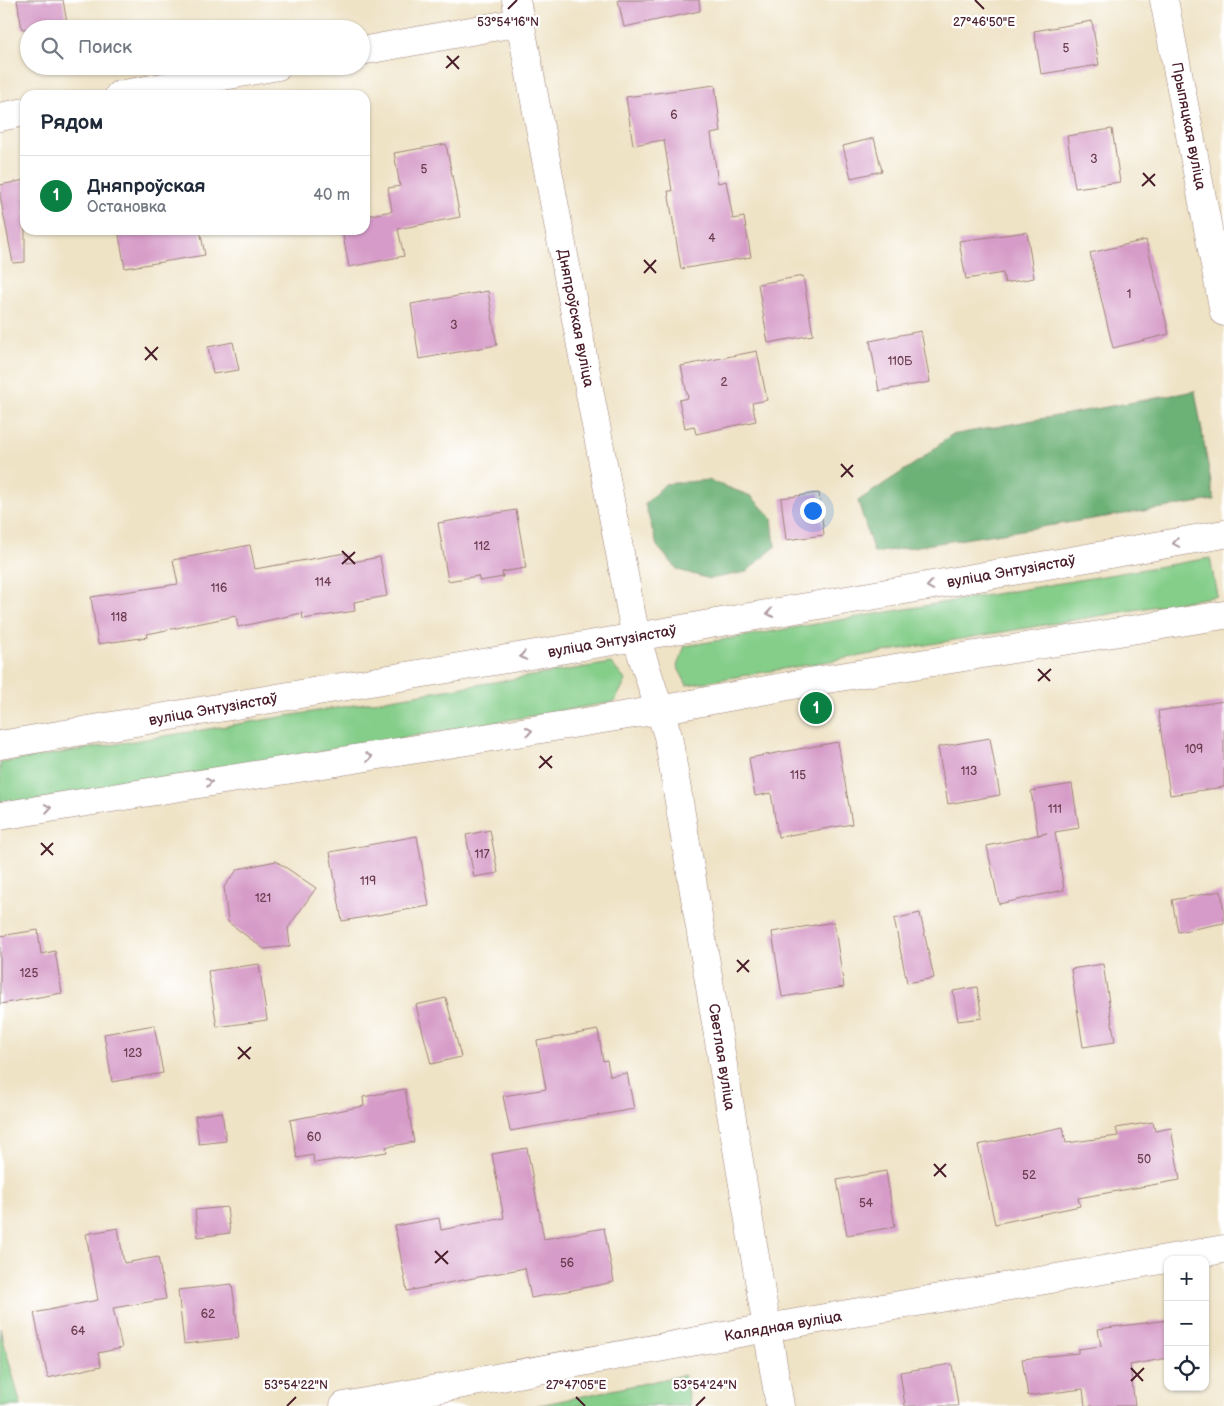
<!DOCTYPE html>
<html lang="ru">
<head>
<meta charset="utf-8">
<style>
  body { margin:0; font-family:"Balsamiq Sans",sans-serif; background:#f6f6f7; color:#1f2937 }
  .controls { position:absolute; right:15px; bottom:15px; display:grid; overflow:hidden; border-radius:10px; box-shadow:0 1px 4px #0004 }
  .controls button { width:45px; height:45px; display:grid; place-items:center; padding:0; border:0; border-bottom:1px solid #e0e1e3; background:#fff; color:#1f2937; font:25px sans-serif }
  .you { position:absolute; left:812px; top:510px; width:18px; height:18px; margin:-12px; border:4px solid #fff; border-radius:50%; background:#1a73e8; box-shadow:0 0 0 8px #1a73e833 }
  .badge { display:grid; place-items:center; width:32px; height:32px; border-radius:50%; background:#0b8043; color:#fff; font-size:16px; font-weight:700 }
  .pin { position:absolute; translate:-50% -50%; border:2px solid #fff; box-shadow:0 1px 5px #0006 }
  .list { margin:0; padding:0; list-style:none }
  h2 { display:flex; justify-content:space-between; align-items:center; height:65px; margin:0; padding:0 20px; font-size:21px }
  h2 small { font-size:16px; font-weight:400; color:#747a83 }
  .list li { display:grid; grid-template-columns:32px 1fr auto; gap:15px; align-items:center; box-sizing:border-box; height:80px; padding:0 20px; border-top:1px solid #e0e1e3 }
  .list b { display:block; font-size:19px; white-space:nowrap }
  .list p { margin:0; font-size:16px; white-space:nowrap; color:#747a83 }
  .list em { font-size:16px; font-style:normal; color:#747a83 }
  .icon { flex:none; width:28px; height:28px; fill:none; stroke:currentColor; stroke-width:2; stroke-linecap:round; stroke-linejoin:round }
  .map { position:relative; flex:none; width:1224px; height:1406px; overflow:hidden }
  .search { position:absolute; background:#fff; box-shadow:0 1px 4px #0004; left:20px; top:20px; width:350px; height:55px; display:flex; align-items:center; gap:12px; box-sizing:border-box; padding:0 18px; border-radius:28px; color:#747a83; font-size:19px }
  .panel { position:absolute; background:#fff; box-shadow:0 1px 4px #0004; left:20px; top:90px; width:350px; height:145px; border-radius:15px }
  .map>svg:first-child { display:block }
  .green { fill:#85ce8a; stroke:#68765a }
  .forest { fill:#6cb176; stroke:#5b6850 }
  .building { fill:#d69bc8 }
  .lines { fill:none; stroke-linecap:round; stroke-linejoin:round }
  .minor-casing { stroke:#9c8178; stroke-width:29 }
  .minor { stroke:#fff; stroke-width:28 }
  .oneway { stroke:#ae9aa0 }
  .ticks { fill:none; stroke:#4a1f2b; stroke-width:2 }
  .labels { text-anchor:middle; stroke-width:4.5; stroke-linejoin:round; paint-order:stroke }
  .number-label { font-size:12px; fill:#6d3e52 }
  .street-label { font-size:15px; fill:#4a1f2b; stroke:#fff }
  .ticks-label { font-size:12px; text-anchor:middle; fill:#4a1f2b; stroke:#fff; stroke-width:4.5; stroke-linejoin:round; paint-order:stroke }
</style>
</head>
<body>
<div class="map">
<svg width="1224" height="1406" viewBox="0 0 1224 1406">
  <rect width="100%" height="100%" fill="#fff"/>
  <filter id="ink" filterUnits="userSpaceOnUse"><feTurbulence type="fractalNoise" baseFrequency=".02" numOctaves="2"/><feDisplacementMap in="SourceGraphic" scale="10" xChannelSelector="R" yChannelSelector="G"/><feConvolveMatrix kernelMatrix="1 2 1 2 8 2 1 2 1" color-interpolation-filters="sRGB"/></filter>
  <filter id="wash" filterUnits="userSpaceOnUse"><feTurbulence type="fractalNoise" baseFrequency=".0096" numOctaves="4" result="noise"/><feDisplacementMap in="SourceGraphic" scale="20" xChannelSelector="R" yChannelSelector="G"/><feGaussianBlur stdDeviation="1.12" result="paint"/><feColorMatrix in="noise" values="0 0 0 0 0 0 0 0 0 0 0 0 0 0 0 0 0 1.4 0 .05"/><feComposite in="paint" operator="in"/></filter>
  <g filter="url(#wash)">
    <rect width="100%" height="100%" fill="#efe3c6"/>
    <!-- green -->
    <path class="green" d="M 1210,558 L 1217,596 L 687,685 L 677,666 L 685,646 Z
      M 611,663 L 626,681 L 614,702 L 0,806 L 0,763 Z
      M 0,1328 L 21,1406 L 0,1406 Z
      M 684,1375 L 690,1406 L 535,1406 Z"/>
    <!-- forest -->
    <path class="forest" d="M 1195,391 L 1214,500 L 874,553 L 858,501 L 920,460 L 951,435 Z
      M 708,480 L 751,496 L 772,518 L 775,547 L 746,572 L 710,579 L 678,570 L 657,546 L 645,504 L 665,484 Z"/>
    <g id="blocks">
      <!-- building -->
      <path class="building" d="M 17,0 L 63,0 L 68,29 L 22,29 Z
        M 618,0 L 699,0 L 700,11 L 624,27 Z
        M 1092,21 L 1099,65 L 1041,74 L 1034,31 Z
        M 715,85 L 721,132 L 711,134 L 718,183 L 726,181 L 733,219 L 744,217 L 751,257 L 681,269 L 668,191 L 672,191 L 664,140 L 633,145 L 626,97 Z
        M 1112,129 L 1120,182 L 1075,188 L 1067,136 Z
        M 874,138 L 882,171 L 851,178 L 843,146 Z
        M 446,144 L 460,217 L 398,229 L 404,256 L 349,267 L 342,230 L 365,230 L 365,216 L 392,211 L 388,188 L 400,186 L 394,153 Z
        M 25,180 L 25,262 L 13,263 L 0,196 L 0,185 Z
        M 118,230 L 200,230 L 205,255 L 125,268 Z
        M 1027,232 L 1034,278 L 1005,283 L 1003,273 L 966,279 L 959,241 Z
        M 1146,240 L 1169,334 L 1113,348 L 1090,253 Z
        M 803,276 L 813,335 L 768,343 L 758,284 Z
        M 488,291 L 497,345 L 419,359 L 411,304 Z
        M 921,331 L 930,382 L 879,391 L 870,341 Z
        M 233,342 L 239,370 L 213,374 L 208,347 Z
        M 757,351 L 767,400 L 752,403 L 756,421 L 696,434 L 694,426 L 685,428 L 679,400 L 688,398 L 681,366 Z
        M 819,493 L 824,535 L 786,540 L 781,498 Z
        M 516,510 L 526,568 L 502,572 L 503,577 L 480,581 L 478,576 L 448,581 L 438,523 Z
        M 250,545 L 255,569 L 345,553 L 347,563 L 380,557 L 387,596 L 354,602 L 355,611 L 303,619 L 302,613 L 238,627 L 236,616 L 147,634 L 148,637 L 98,644 L 91,597 L 178,584 L 173,560 Z
        M 1224,701 L 1224,787 L 1170,795 L 1158,711 Z
        M 990,738 L 1000,795 L 948,804 L 938,747 Z
        M 838,742 L 852,824 L 778,837 L 771,793 L 755,796 L 749,758 Z
        M 1072,784 L 1079,828 L 1055,832 L 1064,890 L 999,904 L 987,846 L 1047,833 L 1038,835 L 1031,791 Z
        M 490,830 L 498,873 L 474,877 L 466,835 Z
        M 417,836 L 429,906 L 342,921 L 330,852 Z
        M 276,861 L 316,888 L 288,928 L 290,946 L 264,949 L 228,922 L 224,887 L 238,869 Z
        M 1221,891 L 1224,911 L 1224,923 L 1178,932 L 1172,900 Z
        M 920,913 L 934,978 L 907,983 L 894,919 Z
        M 834,922 L 844,987 L 782,997 L 772,932 Z
        M 38,930 L 41,954 L 55,951 L 62,993 L 0,1004 L 0,936 Z
        M 259,964 L 267,1020 L 217,1027 L 208,971 Z
        M 1103,964 L 1115,1042 L 1083,1047 L 1071,969 Z
        M 977,987 L 982,1018 L 958,1021 L 953,991 Z
        M 446,998 L 461,1057 L 431,1064 L 416,1005 Z
        M 154,1025 L 163,1073 L 112,1082 L 104,1034 Z
        M 598,1030 L 603,1061 L 607,1060 L 610,1076 L 627,1073 L 634,1109 L 510,1131 L 503,1096 L 546,1089 L 537,1041 Z
        M 405,1089 L 414,1142 L 386,1147 L 387,1152 L 314,1163 L 313,1155 L 297,1158 L 290,1120 L 364,1106 L 363,1097 Z
        M 222,1112 L 226,1141 L 199,1144 L 195,1116 Z
        M 1153,1122 L 1155,1131 L 1171,1128 L 1180,1180 L 1078,1198 L 1080,1206 L 995,1224 L 978,1145 L 1063,1127 L 1066,1143 L 1118,1136 L 1116,1128 Z
        M 527,1148 L 544,1239 L 604,1228 L 614,1282 L 531,1298 L 525,1268 L 407,1291 L 395,1226 L 439,1218 L 441,1230 L 504,1218 L 492,1154 Z
        M 886,1171 L 895,1227 L 847,1235 L 837,1180 Z
        M 227,1207 L 230,1233 L 198,1237 L 195,1210 Z
        M 118,1228 L 124,1263 L 158,1257 L 166,1299 L 113,1308 L 122,1348 L 98,1353 L 101,1366 L 48,1378 L 34,1313 L 98,1300 L 86,1234 Z
        M 232,1284 L 239,1338 L 184,1344 L 178,1290 Z
        M 1168,1320 L 1168,1358 L 1130,1365 L 1135,1406 L 1085,1406 L 1083,1389 L 1028,1396 L 1022,1359 L 1078,1353 L 1078,1349 L 1101,1346 L 1098,1329 Z
        M 952,1364 L 958,1406 L 905,1406 L 900,1372 Z"/>
    </g>
  </g>
  <g filter="url(#ink)">
    <use href="#blocks" fill-opacity="0" stroke="#9c8178" stroke-width="1"/>
    <g class="lines">
      <!-- minor casing -->
      <g class="minor-casing">
        <path id="minor" d="M 516,0 L 631,612 L 636,637 L 668,736 L 780,1406
          M 1164,0 L 1224,312
          M 361,51 L 520,22
          M 119,95 L 278,66
          M 0,117 L 25,112
          M 0,745 L 636,637 L 1224,534
          M 0,816 L 659,710 L 809,682 L 1224,615
          M 344,1406 L 767,1328 L 1224,1249"/>
      </g>
      <!-- minor -->
      <use href="#minor" class="minor"/>
    </g>
    <!-- one-way arrows -->
    <defs><path id="oneway-chevron" d="M-2-3.5L2.5 0L-2 3.5" fill="none" stroke-width="1.6" stroke-linecap="round" stroke-linejoin="round" transform="scale(1.25)"/></defs>
    <g class="oneway">
      <use href="#oneway-chevron" transform="translate(1176 543) rotate(170)"/>
      <use href="#oneway-chevron" transform="translate(930 586) rotate(170)"/>
      <use href="#oneway-chevron" transform="translate(770 613) rotate(170)"/>
      <use href="#oneway-chevron" transform="translate(523 656) rotate(170)"/>
      <use href="#oneway-chevron" transform="translate(529 731) rotate(-9)"/>
      <use href="#oneway-chevron" transform="translate(369 757) rotate(-9)"/>
      <use href="#oneway-chevron" transform="translate(209 782) rotate(-9)"/>
      <use href="#oneway-chevron" transform="translate(48 808) rotate(-9)"/>
    </g>
  </g>
  <!-- ticks -->
  <path class="ticks" d="M 975,0 L 984,9M 508,9 L 517,0M 447,56 L 459,69M 446,68 L 459,56M 1143,173 L 1155,186M 1142,186 L 1155,174M 644,260 L 656,273M 644,273 L 656,260M 145,347 L 157,360M 145,360 L 158,347M 841,464 L 853,477M 841,477 L 853,465M 342,551 L 355,564M 342,564 L 355,552M 1038,669 L 1050,681M 1038,681 L 1051,669M 540,756 L 552,768M 539,768 L 552,756M 41,843 L 53,855M 41,855 L 53,843M 737,960 L 749,972M 737,972 L 749,960M 238,1047 L 250,1059M 238,1059 L 251,1047M 934,1164 L 946,1177M 934,1176 L 946,1164M 435,1251 L 448,1264M 435,1263 L 448,1251M 1131,1368 L 1143,1381M 1131,1381 L 1144,1368M 576,1397 L 585,1406M 287,1406 L 296,1397M 696,1406 L 705,1397"/>
  <g class="labels">
    <!-- number labels -->
    <g class="number-label">
      <text x="1066" y="52">5</text>
      <text x="674" y="119">6</text>
      <text x="1094" y="163">3</text>
      <text x="424" y="173">5</text>
      <text x="712" y="242">4</text>
      <text x="1129" y="298">1</text>
      <text x="454" y="329">3</text>
      <text x="900" y="365">110Б</text>
      <text x="724" y="386">2</text>
      <text x="482" y="550">112</text>
      <text x="323" y="586">114</text>
      <text x="219" y="592">116</text>
      <text x="119" y="621">118</text>
      <text x="1194" y="753">109</text>
      <text x="969" y="775">113</text>
      <text x="798" y="779">115</text>
      <text x="1055" y="813">111</text>
      <text x="482" y="858">117</text>
      <text x="368" y="885">119</text>
      <text x="263" y="902">121</text>
      <text x="29" y="977">125</text>
      <text x="133" y="1057">123</text>
      <text x="314" y="1141">60</text>
      <text x="1144" y="1163">50</text>
      <text x="1029" y="1179">52</text>
      <text x="866" y="1207">54</text>
      <text x="567" y="1267">56</text>
      <text x="208" y="1318">62</text>
      <text x="78" y="1335">64</text>
    </g>
    <!-- street labels -->
    <g class="street-label">
      <text transform="translate(1189 126) rotate(79)" y="5">Прыпяцкая вуліца</text>
      <text transform="translate(576 318) rotate(79)" y="5">Дняпроўская вуліца</text>
      <text transform="translate(1011 571) rotate(-10)" y="5">вуліца Энтузіястаў</text>
      <text transform="translate(612 641) rotate(-10)" y="5">вуліца Энтузіястаў</text>
      <text transform="translate(213 709) rotate(-10)" y="5">вуліца Энтузіястаў</text>
      <text transform="translate(722 1057) rotate(81)" y="5">Светлая вуліца</text>
      <text transform="translate(783 1326) rotate(-10)" y="5">Калядная вуліца</text>
    </g>
  </g>
  <g class="ticks-label">
    <text x="508" y="26">53°54'16"N</text>
    <text x="984" y="26">27°46'50"E</text>
    <text x="576" y="1389">27°47'05"E</text>
    <text x="296" y="1389">53°54'22"N</text>
    <text x="705" y="1389">53°54'24"N</text>
  </g>
</svg>
<div class="controls">
<button>+</button>
<button>−</button>
<button><svg class="icon" aria-label="locate" viewBox="0 0 24 24"><circle cx="12" cy="12" r="6"/><path d="M12 2v4M12 18v4M2 12h4M18 12h4"/></svg></button>
</div>
<div class="you"></div>
<div class="pin badge" style="left:816px;top:708px">1</div>
<div class="search"><svg class="icon" aria-label="search" viewBox="0 0 24 24"><circle cx="10" cy="10" r="6"/><path d="M15 15l6 6"/></svg>Поиск</div>
<section class="panel">
<h2>Рядом<small></small></h2>
<ul class="list">
<li><span class="badge">1</span><div><b>Дняпроўская</b><p>Остановка</p></div><em>40 m</em></li>
</ul>
</section>
</div>
</body>
</html>
